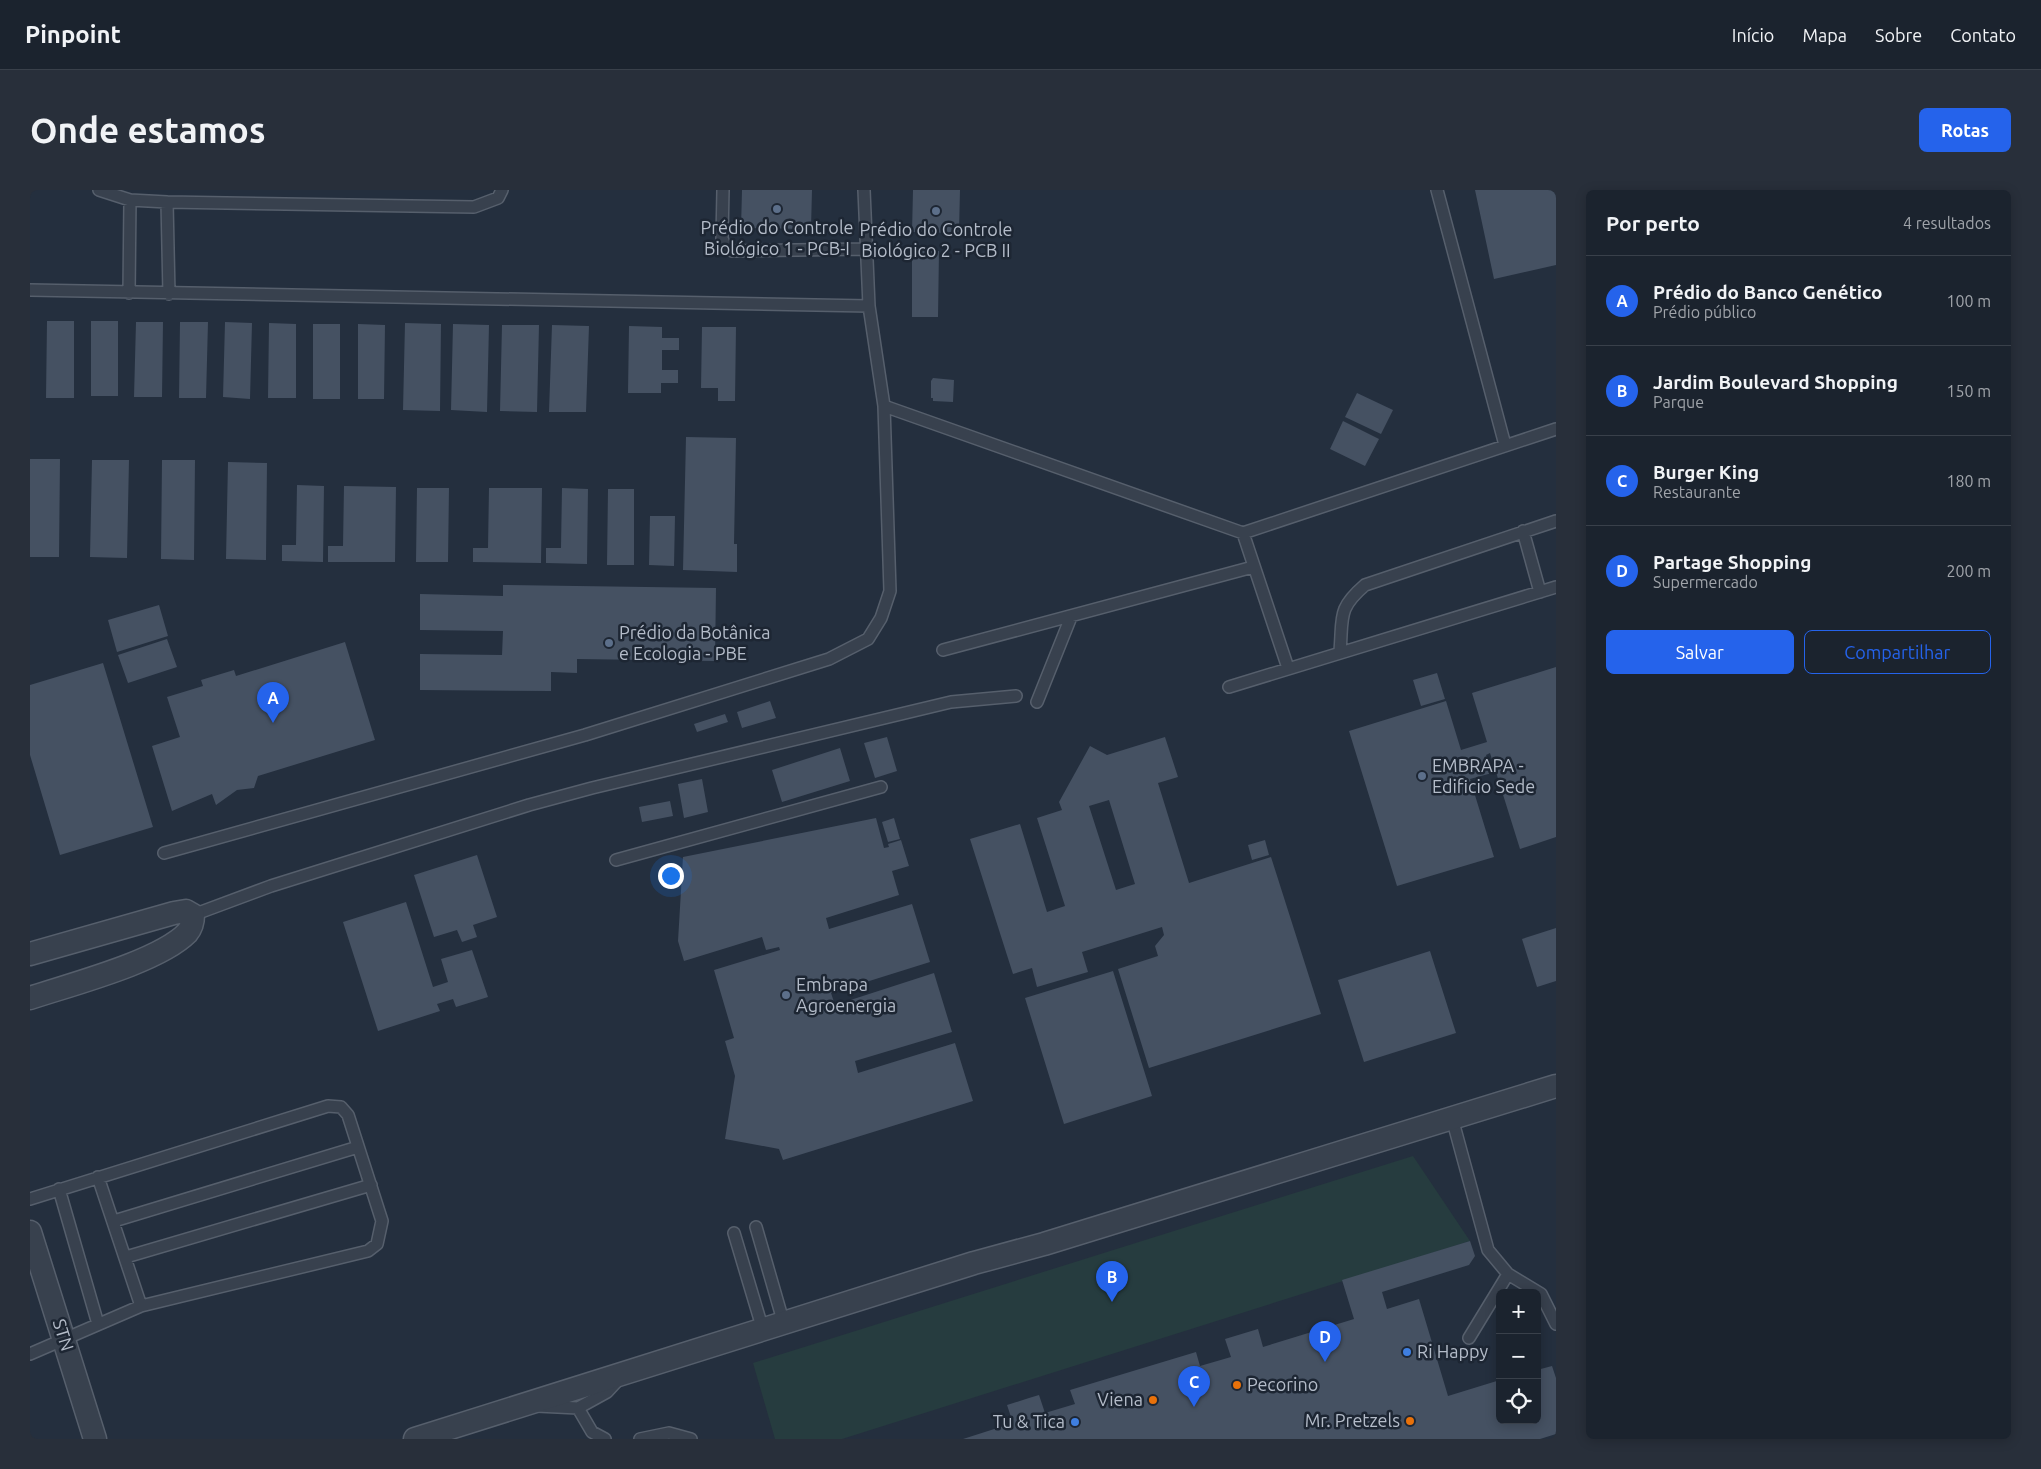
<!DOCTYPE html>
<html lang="pt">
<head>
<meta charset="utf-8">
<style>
  body { margin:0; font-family:Ubuntu,sans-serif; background:#282f3a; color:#f1f3f6 }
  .controls { position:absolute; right:15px; bottom:15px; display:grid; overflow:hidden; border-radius:8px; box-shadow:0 2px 12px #0003 }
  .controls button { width:45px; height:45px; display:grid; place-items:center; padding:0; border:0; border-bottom:1px solid #39404a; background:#1b232e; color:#f1f3f6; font:25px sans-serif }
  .you { position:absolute; left:640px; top:685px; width:18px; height:18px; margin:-12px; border:4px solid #fff; border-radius:50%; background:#1a73e8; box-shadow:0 0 0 8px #1a73e833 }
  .badge { display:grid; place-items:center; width:32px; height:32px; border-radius:50%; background:#2563eb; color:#fff; font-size:16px; font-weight:700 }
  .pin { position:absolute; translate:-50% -41px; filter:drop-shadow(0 1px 2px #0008) }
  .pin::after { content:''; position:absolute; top:26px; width:18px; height:15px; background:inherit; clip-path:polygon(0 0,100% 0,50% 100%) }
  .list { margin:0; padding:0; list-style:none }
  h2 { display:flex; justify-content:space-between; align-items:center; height:65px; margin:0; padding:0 20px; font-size:21px }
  h2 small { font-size:16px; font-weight:400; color:#a0a4aa }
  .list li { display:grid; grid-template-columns:32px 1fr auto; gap:15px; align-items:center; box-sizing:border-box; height:90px; padding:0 20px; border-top:1px solid #39404a }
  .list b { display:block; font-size:19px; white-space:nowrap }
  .list p { margin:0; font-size:16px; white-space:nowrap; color:#a0a4aa }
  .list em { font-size:16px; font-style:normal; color:#a0a4aa }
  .actions { display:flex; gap:10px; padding:15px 20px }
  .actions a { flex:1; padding:11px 0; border:1px solid #2563eb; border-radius:8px; text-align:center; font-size:18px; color:#2563eb }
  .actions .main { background:#2563eb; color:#fff }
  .icon { flex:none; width:28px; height:28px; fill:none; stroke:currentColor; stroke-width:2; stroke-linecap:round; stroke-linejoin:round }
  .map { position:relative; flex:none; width:1526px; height:1249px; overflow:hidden; border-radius:8px }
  header { display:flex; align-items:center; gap:30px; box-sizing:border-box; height:70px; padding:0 25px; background:#1b232e; border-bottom:1px solid #39404a }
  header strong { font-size:24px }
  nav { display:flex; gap:28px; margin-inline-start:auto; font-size:18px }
  .intro { display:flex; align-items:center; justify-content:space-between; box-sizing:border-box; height:120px; padding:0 30px }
  h1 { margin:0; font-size:35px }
  .button { padding:12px 22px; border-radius:8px; background:#2563eb; color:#fff; font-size:18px; font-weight:700 }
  main { display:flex; gap:30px; padding:0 30px }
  aside { flex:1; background:#1b232e; border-radius:8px; box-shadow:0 2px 12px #0003 }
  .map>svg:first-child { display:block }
  .green { fill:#263c3f }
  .building { fill:#455162; fill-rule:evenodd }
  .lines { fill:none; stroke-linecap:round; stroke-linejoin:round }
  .service-casing { stroke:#565f6c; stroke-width:14 }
  .minor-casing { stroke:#565f6c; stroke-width:25 }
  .service { stroke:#38414e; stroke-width:11 }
  .minor { stroke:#38414e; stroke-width:22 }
  .service-dot { fill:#5c6f8a; stroke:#1d2633; stroke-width:2 }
  .shop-dot { fill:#3f7fe0; stroke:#1d2633; stroke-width:2 }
  .food-dot { fill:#e8710a; stroke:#1d2633; stroke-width:2 }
  .labels { text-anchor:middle; stroke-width:5; stroke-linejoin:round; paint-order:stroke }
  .poi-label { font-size:18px; fill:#b4bcc9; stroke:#1d2633; text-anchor:start }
  .street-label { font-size:18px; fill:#b4bcc9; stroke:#1d2633 }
</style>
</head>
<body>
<header>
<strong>Pinpoint</strong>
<nav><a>Início</a><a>Mapa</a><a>Sobre</a><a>Contato</a></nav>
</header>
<div class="intro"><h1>Onde estamos</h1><a class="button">Rotas</a></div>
<main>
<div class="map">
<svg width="1526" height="1249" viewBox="0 0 1526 1249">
  <rect width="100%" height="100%" fill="#242f3e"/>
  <!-- green -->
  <path class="green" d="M 1383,966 L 1440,1051 L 812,1249 L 745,1249 L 723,1173 Z"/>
  <!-- building -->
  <path class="building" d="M 712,0 L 782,0 L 781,39 L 711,38 Z
    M 883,0 L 930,0 L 929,43 L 882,42 Z
    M 1445,0 L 1526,0 L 1526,75 L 1464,89 Z
    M 882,60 L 909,61 L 908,127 L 882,127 Z
    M 17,131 L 44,131 L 44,208 L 16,208 Z
    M 61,131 L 88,131 L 88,206 L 61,206 Z
    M 106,132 L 133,132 L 132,207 L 104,207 Z
    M 150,132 L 178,132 L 176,208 L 149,208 Z
    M 195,132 L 222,133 L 220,209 L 193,207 Z
    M 239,133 L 266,134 L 266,208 L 238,208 Z
    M 375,133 L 411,134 L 410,221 L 373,220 Z
    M 283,134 L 310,134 L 310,209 L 283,209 Z
    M 328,134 L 355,135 L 354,209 L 328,209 Z
    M 423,134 L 459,135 L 457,222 L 421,220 Z
    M 472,135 L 509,135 L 507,222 L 470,221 Z
    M 522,135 L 559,136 L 556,222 L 519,222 Z
    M 599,136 L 632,137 L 632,148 L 649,148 L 649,160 L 632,160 L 632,180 L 648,180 L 648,193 L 631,193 L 631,203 L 598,203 Z
    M 672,137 L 706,137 L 705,211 L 688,211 L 688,198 L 671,198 Z
    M 903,188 L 924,190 L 923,212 L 903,211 L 903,208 L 901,208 L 901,191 Z
    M 1327,203 L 1363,220 L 1351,244 L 1315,227 Z
    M 1313,231 L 1349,249 L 1335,276 L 1300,259 Z
    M 656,247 L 706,248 L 704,354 L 707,354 L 707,382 L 653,380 Z
    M 0,269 L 30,269 L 29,367 L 0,367 Z
    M 62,270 L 99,270 L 97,368 L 60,367 Z
    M 132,270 L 165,270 L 164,370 L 131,369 Z
    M 198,272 L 237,273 L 236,370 L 196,369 Z
    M 267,295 L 294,296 L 293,372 L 252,371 L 252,355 L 266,355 Z
    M 314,296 L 366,297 L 365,372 L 298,372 L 298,356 L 313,356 Z
    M 387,298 L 419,298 L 418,372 L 386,372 Z
    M 459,298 L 512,298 L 511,373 L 443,372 L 443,358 L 458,358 Z
    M 532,298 L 558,299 L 557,374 L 516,373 L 516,358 L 531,358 Z
    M 578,299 L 604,299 L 604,375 L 577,375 Z
    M 620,326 L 645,326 L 644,376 L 619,375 Z
    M 473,395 L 686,398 L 685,471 L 547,469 L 547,483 L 521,482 L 521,501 L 390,500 L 390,464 L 472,465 L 473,441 L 390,440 L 390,404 L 473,406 Z
    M 129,415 L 138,446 L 87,462 L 78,430 Z
    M 137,449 L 147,477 L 98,493 L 88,465 Z
    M 315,452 L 345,550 L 228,586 L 224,598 L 207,600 L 186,615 L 182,604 L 142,621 L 122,556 L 150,547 L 137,507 L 173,496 L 171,490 L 204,480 L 206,486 Z
    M 73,473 L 123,637 L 30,665 L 0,565 L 0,495 Z
    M 1526,477 L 1526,647 L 1490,659 L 1460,563 L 1456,565 L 1462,583 L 1440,589 L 1464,667 L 1367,696 L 1319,541 L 1416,511 L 1431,560 L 1457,552 L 1442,503 Z
    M 1407,483 L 1415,509 L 1391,516 L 1383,490 Z
    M 740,511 L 746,528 L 712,538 L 707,522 Z
    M 695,524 L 698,532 L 667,542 L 664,534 Z
    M 857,547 L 867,581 L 845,588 L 834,553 Z
    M 1135,547 L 1148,587 L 1128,593 L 1159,693 L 1241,667 L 1291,824 L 1119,878 L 1088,779 L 1128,766 L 1125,756 L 1134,745 L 1132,737 L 1052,762 L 1058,782 L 1007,797 L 1002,778 L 983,784 L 940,649 L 990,634 L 1017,722 L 1035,716 L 1007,628 L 1032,620 L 1029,612 L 1060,556 L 1077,565 ZM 1079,610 L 1105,694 L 1086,700 L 1059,616 Z
    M 810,558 L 820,591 L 752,612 L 742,580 Z
    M 672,589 L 678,622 L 654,628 L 648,594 Z
    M 640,611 L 643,626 L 612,632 L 609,617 Z
    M 846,628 L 854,658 L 859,657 L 858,654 L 871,650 L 879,676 L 862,681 L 869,705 L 796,728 L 799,739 L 882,714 L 900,772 L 801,803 L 805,815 L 904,783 L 922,842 L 825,871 L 828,883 L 925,853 L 943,911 L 753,970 L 749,959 L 695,949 L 705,886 L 695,851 L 704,848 L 684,780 L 750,760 L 749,757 L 736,760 L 732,747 L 654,771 L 648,751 L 653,667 Z
    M 864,628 L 870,649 L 858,652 L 852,632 Z
    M 1235,650 L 1239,665 L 1222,670 L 1218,655 Z
    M 447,665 L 467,727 L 443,735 L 447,747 L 432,752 L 427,740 L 404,747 L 384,685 Z
    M 376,712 L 403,797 L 418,792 L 411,769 L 442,760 L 458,807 L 426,817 L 423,809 L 407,814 L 410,821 L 348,841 L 313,732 Z
    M 1526,738 L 1526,791 L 1507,797 L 1492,749 Z
    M 1400,761 L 1426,843 L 1334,872 L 1308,790 Z
    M 1083,781 L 1122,906 L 1034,934 L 995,808 Z
    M 1440,1051 L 1445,1066 L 1439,1075 L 1352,1102 L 1357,1119 L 1389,1109 L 1418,1206 L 1470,1190 L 1470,1230 L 1507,1230 L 1507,1180 L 1522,1176 L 1526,1188 L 1526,1244 L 1510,1249 L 933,1249 L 983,1233 L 977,1215 L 999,1208 L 1009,1205 L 1015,1223 L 1045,1214 L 1040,1200 L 1166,1162 L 1170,1176 L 1201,1167 L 1195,1149 L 1228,1139 L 1233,1157 L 1324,1129 L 1312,1090 Z"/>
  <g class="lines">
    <!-- service casing -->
    <g class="service-casing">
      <path id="service" d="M 69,0 L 100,10 L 99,103
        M 693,0 L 692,48 L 695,57 L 702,61 L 835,59
        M 834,0 L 839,116 L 854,216 L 1213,343 L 1526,239
        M 1407,0 L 1475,255
        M 100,10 L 137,12
        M 0,100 L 839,116
        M 139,104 L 137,12 L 444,17 L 468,8 L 472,0
        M 1493,341 L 1510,402
        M 1213,343 L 1258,478
        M 913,460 L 1223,377
        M 1310,461 C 1313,427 1307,419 1335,395 L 1526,331
        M 1199,497 L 1526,397
        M 1007,512 L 1041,427
        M 134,663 L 555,545 L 799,469 L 838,449 L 851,428 L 860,401 L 854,216
        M 586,670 L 851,597
        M 163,725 L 241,696 L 499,615 L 562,598 L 921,512 L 986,506
        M 1422,928 L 1458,1060 L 1478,1084 L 1511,1104 L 1526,1134
        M 68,987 L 111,1116
        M 29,999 L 68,1134
        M 0,1009 L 298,916 L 311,917 L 318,925 L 352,1031 L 347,1054 L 338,1061 L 111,1116 L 0,1164
        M 84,1031 L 328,957
        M 726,1037 L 754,1134
        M 704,1043 L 733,1140
        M 96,1067 L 341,995
        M 1439,1148 L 1478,1084
        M 507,1216 L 548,1218 L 562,1242 L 575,1249
        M 548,1218 L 577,1202 L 589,1189
        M 610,1249 L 639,1243 L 661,1249"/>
    </g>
    <!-- minor casing -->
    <g class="minor-casing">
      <path id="minor" d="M 0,764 L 144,723 L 156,721 L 163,725 C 163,732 162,737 157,743 C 128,772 42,794 0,808
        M 0,1042 L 65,1249
        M 385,1249 L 944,1073 L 1014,1054 L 1526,896"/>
    </g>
    <!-- service -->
    <use href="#service" class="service"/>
    <!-- minor -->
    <use href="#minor" class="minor"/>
  </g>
  <!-- markers -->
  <g class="service-dot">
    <circle cx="747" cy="19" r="5"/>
    <circle cx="906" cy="21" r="5"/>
    <circle cx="579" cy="453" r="5"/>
    <circle cx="1392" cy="586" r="5"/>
    <circle cx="756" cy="805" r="5"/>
  </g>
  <g class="shop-dot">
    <circle cx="1377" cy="1162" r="5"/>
    <circle cx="1045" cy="1232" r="5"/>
  </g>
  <g class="food-dot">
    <circle cx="1207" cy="1195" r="5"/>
    <circle cx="1123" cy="1210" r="5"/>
    <circle cx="1380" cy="1231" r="5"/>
  </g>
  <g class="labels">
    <!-- poi labels -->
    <g class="poi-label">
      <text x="747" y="44" text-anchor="middle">Prédio do Controle<tspan x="747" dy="21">Biológico 1 - PCB-I</tspan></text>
      <text x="906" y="46" text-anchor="middle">Prédio do Controle<tspan x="906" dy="21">Biológico 2 - PCB II</tspan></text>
      <text x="589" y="449">Prédio da Botânica<tspan x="589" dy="21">e Ecologia - PBE</tspan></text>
      <text x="1402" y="582">EMBRAPA -<tspan x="1402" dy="21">Edificio Sede</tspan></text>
      <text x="766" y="801">Embrapa<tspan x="766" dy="21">Agroenergia</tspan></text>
      <text x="1387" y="1168">Ri Happy</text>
      <text x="1217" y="1201">Pecorino</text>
      <text x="1113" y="1216" text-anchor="end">Viena</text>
      <text x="1370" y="1237" text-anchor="end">Mr. Pretzels</text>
      <text x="1035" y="1238" text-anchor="end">Tu &amp; Tica</text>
    </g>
    <!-- street labels -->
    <g class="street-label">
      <text transform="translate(33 1145) rotate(73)" y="6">STN</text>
    </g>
  </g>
</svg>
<div class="controls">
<button>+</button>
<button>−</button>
<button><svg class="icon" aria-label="locate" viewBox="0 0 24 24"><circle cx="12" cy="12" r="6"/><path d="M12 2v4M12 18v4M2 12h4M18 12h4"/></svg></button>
</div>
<div class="you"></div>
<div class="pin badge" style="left:243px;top:533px">A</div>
<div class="pin badge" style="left:1082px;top:1112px">B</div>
<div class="pin badge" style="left:1164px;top:1217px">C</div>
<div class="pin badge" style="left:1295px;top:1172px">D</div>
</div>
<aside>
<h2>Por perto<small>4 resultados</small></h2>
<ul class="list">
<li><span class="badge">A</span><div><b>Prédio do Banco Genético</b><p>Prédio público</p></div><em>100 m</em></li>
<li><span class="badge">B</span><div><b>Jardim Boulevard Shopping</b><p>Parque</p></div><em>150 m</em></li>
<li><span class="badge">C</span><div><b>Burger King</b><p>Restaurante</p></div><em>180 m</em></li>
<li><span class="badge">D</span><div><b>Partage Shopping</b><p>Supermercado</p></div><em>200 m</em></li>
</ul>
<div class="actions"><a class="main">Salvar</a><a>Compartilhar</a></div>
</aside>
</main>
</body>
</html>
